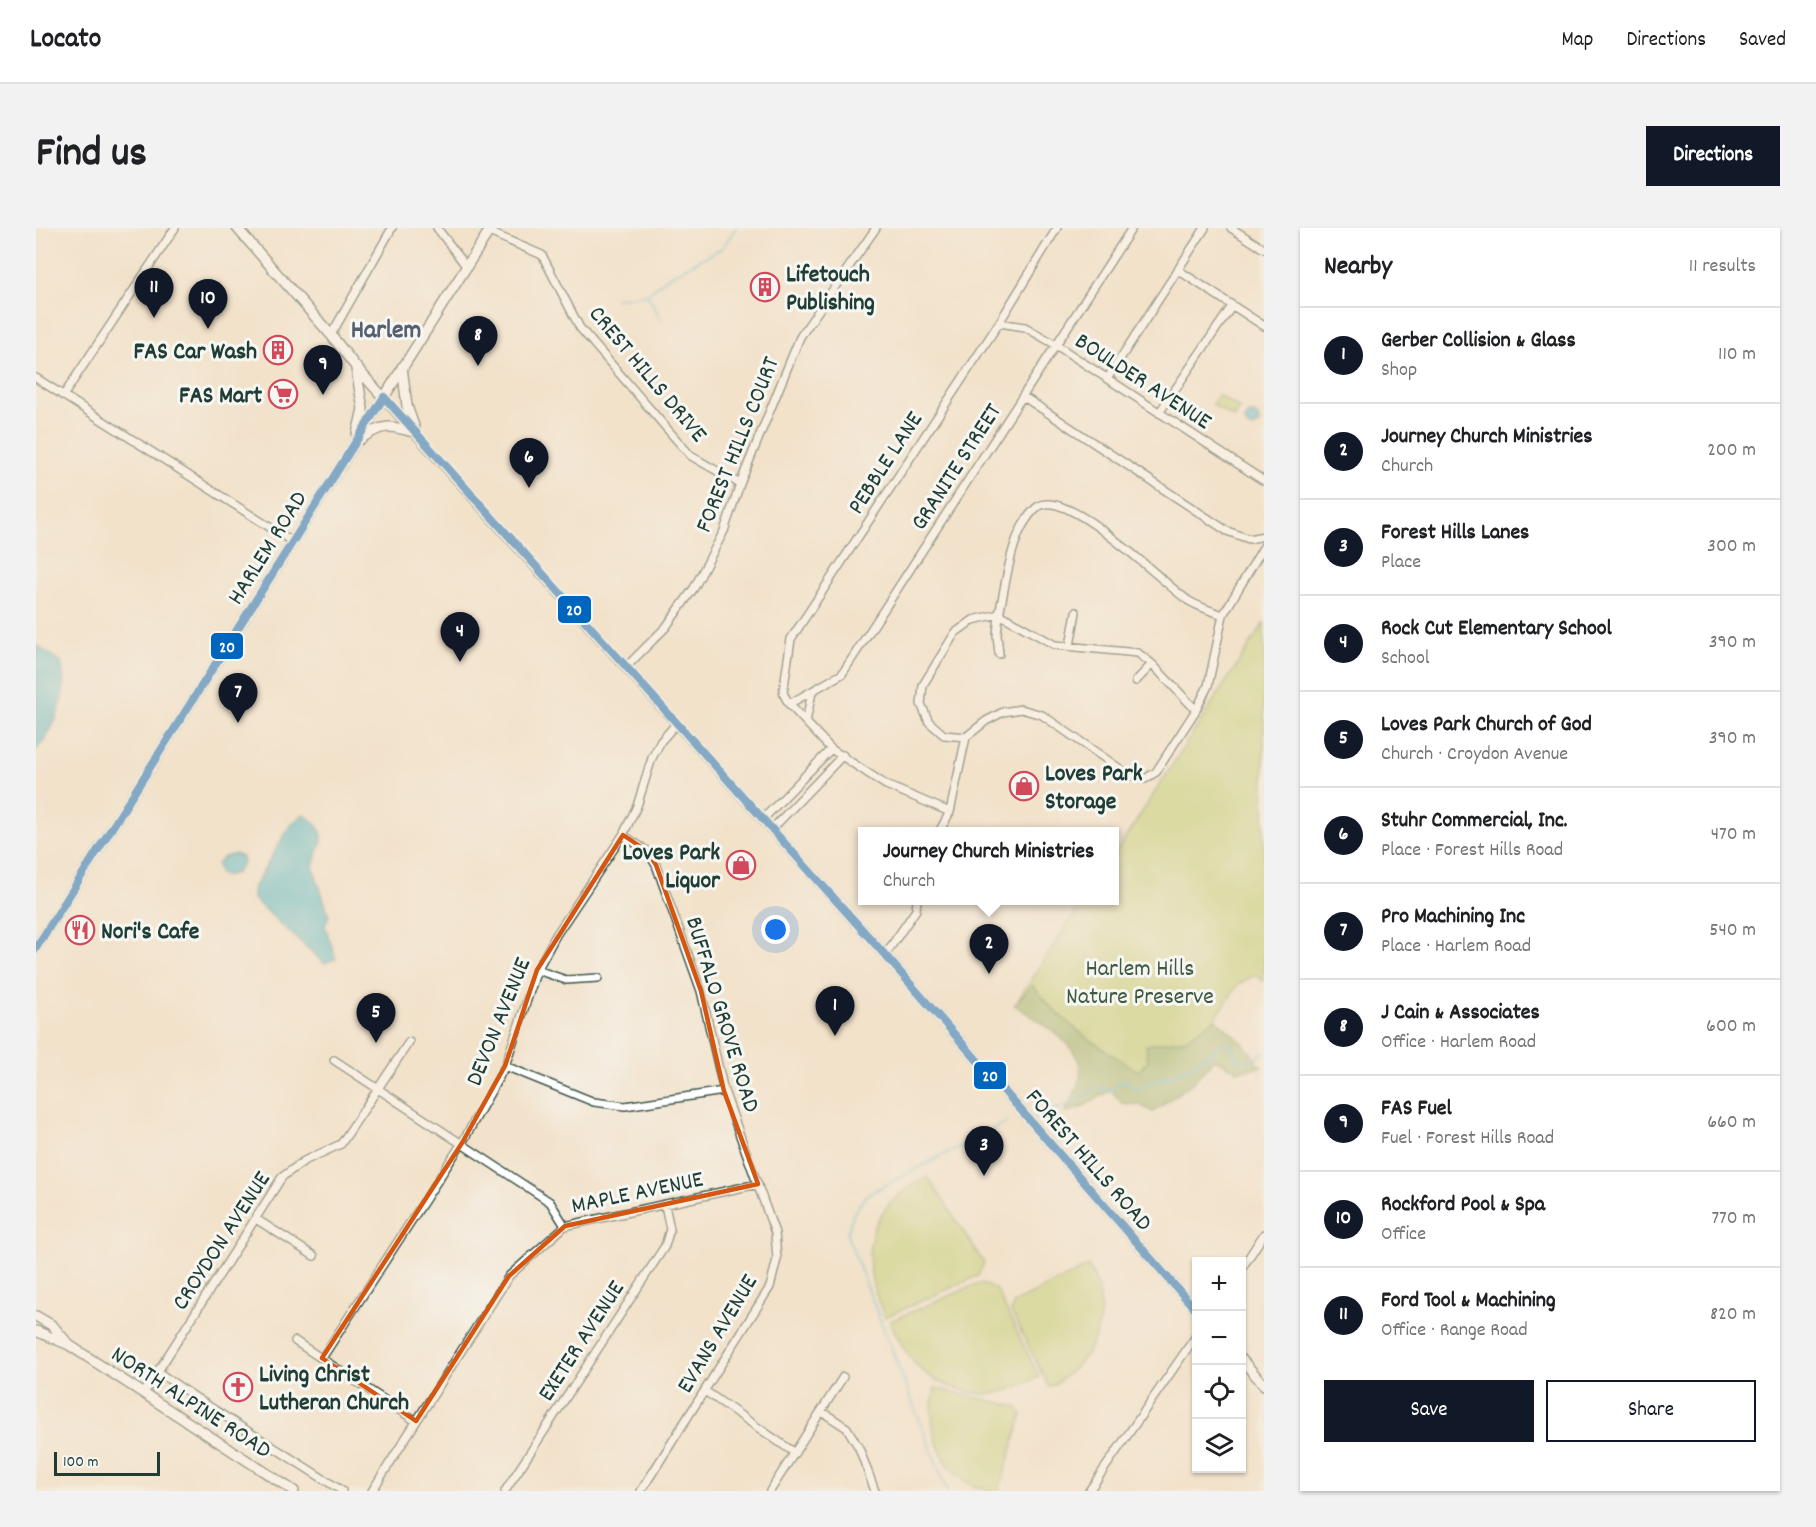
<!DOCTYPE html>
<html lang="en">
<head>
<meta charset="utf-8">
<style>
  body { margin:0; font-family:Dekko,sans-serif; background:#f2f2f2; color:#202124 }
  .controls { position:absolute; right:18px; bottom:18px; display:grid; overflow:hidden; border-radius:0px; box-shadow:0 2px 4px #0004 }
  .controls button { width:54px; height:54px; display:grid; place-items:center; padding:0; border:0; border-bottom:2px solid #e0e0e0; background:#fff; color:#202124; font:30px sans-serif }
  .scale { position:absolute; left:18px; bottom:15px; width:106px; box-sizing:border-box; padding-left:6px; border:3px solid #1f3d34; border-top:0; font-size:16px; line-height:21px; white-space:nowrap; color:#1f3d34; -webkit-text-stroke:4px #f6f6f2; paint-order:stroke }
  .you { position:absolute; left:740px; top:702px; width:21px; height:21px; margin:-15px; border:4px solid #fff; border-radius:50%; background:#1a73e8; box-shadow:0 0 0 9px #1a73e833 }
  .badge { display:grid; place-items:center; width:39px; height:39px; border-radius:50%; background:#111827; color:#fff; font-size:20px; font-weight:700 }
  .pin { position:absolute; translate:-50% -50px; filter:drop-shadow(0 2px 3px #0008) }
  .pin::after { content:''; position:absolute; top:32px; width:21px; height:18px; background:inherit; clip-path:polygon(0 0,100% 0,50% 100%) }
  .popup { position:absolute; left:822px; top:599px; width:261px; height:78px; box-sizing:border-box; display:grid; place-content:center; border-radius:0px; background:#fff; filter:drop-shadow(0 2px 4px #0005); font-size:20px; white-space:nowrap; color:#757577 }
  .popup b { font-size:22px; color:#202124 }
  .popup::after { content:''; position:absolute; left:50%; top:100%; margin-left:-12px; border:12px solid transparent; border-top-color:#fff }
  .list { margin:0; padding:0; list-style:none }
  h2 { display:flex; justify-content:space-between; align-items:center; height:78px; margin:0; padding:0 24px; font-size:26px }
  h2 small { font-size:20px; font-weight:400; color:#757577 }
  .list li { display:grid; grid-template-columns:39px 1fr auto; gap:18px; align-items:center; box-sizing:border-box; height:96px; padding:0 24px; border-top:2px solid #e0e0e0 }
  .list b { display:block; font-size:22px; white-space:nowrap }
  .list p { margin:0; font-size:20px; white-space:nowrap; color:#757577 }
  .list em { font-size:20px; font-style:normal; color:#757577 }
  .actions { display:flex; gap:12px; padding:18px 24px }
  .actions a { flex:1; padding:14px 0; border:2px solid #111827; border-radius:0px; text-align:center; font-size:21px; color:#111827 }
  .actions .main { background:#111827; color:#fff }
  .icon { flex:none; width:33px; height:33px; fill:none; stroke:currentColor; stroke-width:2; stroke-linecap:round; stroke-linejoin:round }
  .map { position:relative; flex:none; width:1228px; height:1263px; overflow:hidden; border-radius:0px }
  header { display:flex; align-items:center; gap:36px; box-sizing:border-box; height:84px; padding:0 30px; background:#fff; border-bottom:2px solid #e0e0e0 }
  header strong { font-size:28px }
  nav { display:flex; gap:33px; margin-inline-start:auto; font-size:21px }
  .intro { display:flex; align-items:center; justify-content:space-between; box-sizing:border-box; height:144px; padding:0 36px }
  h1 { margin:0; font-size:42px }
  .button { padding:15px 27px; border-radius:0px; background:#111827; color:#fff; font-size:21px; font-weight:700 }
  main { display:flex; gap:36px; padding:0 36px }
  aside { flex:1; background:#fff; border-radius:0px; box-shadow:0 2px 4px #0004 }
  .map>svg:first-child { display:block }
  .green { fill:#c0d073; stroke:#708654; stroke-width:1.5 }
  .forest { fill:#98b265; stroke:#5c784c; stroke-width:1.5 }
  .water { fill:#4db7ca; stroke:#367a7f; stroke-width:1.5 }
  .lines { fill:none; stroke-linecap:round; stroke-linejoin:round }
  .stream { stroke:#4db7ca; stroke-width:2 }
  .street-casing { stroke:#3f564b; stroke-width:10 }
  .secondary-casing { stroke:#3f564b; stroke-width:12 }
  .street { stroke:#fff; stroke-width:7 }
  .secondary { stroke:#fff; stroke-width:9 }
  .bus-1-casing { stroke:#f6f6f2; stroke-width:12 }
  .bus-1 { stroke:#0065bd; stroke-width:8 }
  .marked { fill:none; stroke:#d45610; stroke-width:4.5; stroke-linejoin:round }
  .labels { text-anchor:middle; stroke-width:6; stroke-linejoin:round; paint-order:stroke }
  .poi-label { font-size:24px; font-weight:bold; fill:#1f3d34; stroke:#f6f6f2; text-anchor:start }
  .street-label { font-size:24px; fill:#1f3d34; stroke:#f6f6f2 }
  .park-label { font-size:24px; fill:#3f5a41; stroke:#f6f6f2 }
  .neighbourhood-label { font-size:26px; font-weight:bold; fill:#556070; stroke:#f6f6f2 }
  .line-badge { stroke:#f6f6f2; stroke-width:2 }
  .badge-label { font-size:16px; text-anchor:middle; font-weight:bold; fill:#fff }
</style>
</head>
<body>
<header>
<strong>Locato</strong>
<nav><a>Map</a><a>Directions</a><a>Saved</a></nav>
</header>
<div class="intro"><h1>Find us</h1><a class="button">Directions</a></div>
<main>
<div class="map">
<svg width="1228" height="1263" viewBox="0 0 1228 1263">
  <rect width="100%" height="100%" fill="#f6f6f2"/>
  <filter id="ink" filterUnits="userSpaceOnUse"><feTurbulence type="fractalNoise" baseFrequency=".0167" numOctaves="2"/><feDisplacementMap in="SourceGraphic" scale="12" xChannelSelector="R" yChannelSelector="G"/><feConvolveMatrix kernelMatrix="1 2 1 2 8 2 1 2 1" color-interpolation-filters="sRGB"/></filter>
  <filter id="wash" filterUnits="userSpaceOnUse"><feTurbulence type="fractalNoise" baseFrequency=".008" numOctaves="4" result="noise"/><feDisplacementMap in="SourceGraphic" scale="24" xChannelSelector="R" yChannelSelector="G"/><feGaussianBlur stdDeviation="1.35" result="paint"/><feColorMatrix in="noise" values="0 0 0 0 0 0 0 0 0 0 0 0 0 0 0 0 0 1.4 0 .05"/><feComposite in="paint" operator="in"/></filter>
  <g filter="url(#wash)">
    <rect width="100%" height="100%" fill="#f2e2cb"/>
    <!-- green -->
    <path class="green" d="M 1182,167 L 1204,181 L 1198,190 L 1177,177 Z
      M 1228,395 L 1228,753 L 1219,747 L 1202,756 L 1129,868 L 982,772 L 1047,673 L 1079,672 L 1079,626 Z
      M 892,949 L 948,1035 L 942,1048 L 849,1089 C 821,1029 828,979 892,949 Z
      M 1052,1038 C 1080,1084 1058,1134 1013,1159 L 975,1084 L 978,1075 Z
      M 944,1055 L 960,1061 L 1003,1149 C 988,1156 972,1164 955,1166 C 945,1167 933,1164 923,1161 C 885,1151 869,1128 854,1093 Z
      M 899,1160 L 981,1179 L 986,1187 L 963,1263 C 911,1263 887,1204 899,1160 Z"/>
    <!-- forest -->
    <path class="forest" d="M 997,757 C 1023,794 1064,819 1102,843 L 1112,833 L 1110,817 L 1150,811 L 1179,791 L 1207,815 L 1225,839 L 1202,843 L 1179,831 L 1157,854 L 1117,884 L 1104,877 L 1086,875 L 1075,862 L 1044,880 L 1029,885 C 1034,874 1042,861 1044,850 C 1051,818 999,791 978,777 Z"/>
    <!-- water -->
    <path class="water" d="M1209 193a7 7 0 1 1 14 0a7 7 0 1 1-14 0Z
      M 0,417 L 25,434 C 33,463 21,500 0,522 Z
      M 268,586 C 299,611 282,613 277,639 L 293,687 L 289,698 L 300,731 L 288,735 L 217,671 L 216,662 L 255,596 Z
      M 199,626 L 206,629 L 207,635 L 200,645 L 188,648 L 183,645 L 181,636 L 188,629 Z"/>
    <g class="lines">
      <!-- stream -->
      <path class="stream" d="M 611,66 L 626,93
        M 579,71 L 611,66 L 632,49 L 686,20 L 700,0
        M 999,887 L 1027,879 L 1061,860 L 1075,862 L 1084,855 L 1093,853 L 1098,861 C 1130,849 1162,840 1185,815 L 1194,816 L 1202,833 L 1219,831 L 1228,824
        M 911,1263 L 811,1007 L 817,986 L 830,967 L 971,894"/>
    </g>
  </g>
  <g filter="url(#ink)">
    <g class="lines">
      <!-- street casing -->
      <g class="street-casing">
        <path id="street" d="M 401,0 L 430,38
          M 1195,0 L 1228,21
          M 453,4 L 506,27 L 544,100 L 639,210 L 655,228 L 704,256
          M 1142,42 L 1228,98
          M 963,95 L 989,99 L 1020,117 L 1228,253
          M 295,107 L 356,0
          M 0,150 L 257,314
          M 1071,151 L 1169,0
          M 27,168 L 139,0
          M 988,169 L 1191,303 L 1213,311 L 1228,308
          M 1123,185 L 1196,78
          M 1034,418 L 1040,384
          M 963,426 L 961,407 L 963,386 L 1019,417 L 1102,425 L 1116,436 L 1160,482
          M 589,440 L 630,399 L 658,360 L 688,303 L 704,256 L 764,109 L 840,0
          M 1100,453 L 1116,436
          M 753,476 L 806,446 L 1096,0
          M 770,494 L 776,464
          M 930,509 L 908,507 L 893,494 L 885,476 L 887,457 L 919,405 L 937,392 L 963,386 C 971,353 974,304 1000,280 C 1028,254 1128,357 1153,373 C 1163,379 1175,383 1187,387
          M 914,584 L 850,557 L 795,521 L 753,476 L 747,465 L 755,411 L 963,95 L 1021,0
          M 727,591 L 795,521
          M 736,601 L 807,527
          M 903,604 L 914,584 L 930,509 L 950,493 L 967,484 L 985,481 L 1006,487 L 1093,547 L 1109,551 L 1120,544 L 1160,482 L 1172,458 L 1187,387 L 1228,318
          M 587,607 L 611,623 L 620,637 L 665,763 L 688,863 L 739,1005 L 741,1031 L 734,1059 L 605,1263
          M 849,727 L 880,682 L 881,672
          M 501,742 L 530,752 L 562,750
          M 298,832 L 514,974 L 529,998
          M 469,838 L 558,874 L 589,878 L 688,863
          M 220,991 L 278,1028
          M 1206,1040 L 1228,1006
          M 259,1113 L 380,1193
          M 286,1130 L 426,915 L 469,838 L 501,742 L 520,707 L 587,607 L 601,578 L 616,530 L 625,513 L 640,496
          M 122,1144 C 182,1186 245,1223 306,1263
          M 669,1163 L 759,1225
          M 108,1165 L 246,949 L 268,933 L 305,916 L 373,814
          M 785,1183 L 811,1200 L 823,1220 L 839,1263
          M 336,1263 L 473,1048 L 529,998 L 722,956
          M 469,1263 L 629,1018 L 634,1001 L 629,977
          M 734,1263 L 807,1149
          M 1053,1263 L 1160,1108"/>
      </g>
      <!-- secondary casing -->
      <g class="secondary-casing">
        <path id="secondary" d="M 201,0 L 295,107 L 320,139 L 849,727 L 1160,1082
          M 366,139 L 371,178 L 379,201
          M 320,141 L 327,181 L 321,206
          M 323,212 C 347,195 353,197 380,205
          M 0,720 L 455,0
          M 0,1088 L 17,1098 L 33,1117 L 258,1263
          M 0,1103 L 31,1116
          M 1206,1132 L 1228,1157"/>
      </g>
      <!-- street -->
      <use href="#street" class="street"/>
      <!-- secondary -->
      <use href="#secondary" class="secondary"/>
      <!-- bus-1 casing -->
      <g class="bus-1-casing">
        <path id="bus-1" d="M 0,720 L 348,169 L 849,727 L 1160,1082"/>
      </g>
      <!-- bus-1 -->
      <use href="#bus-1" class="bus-1"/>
    </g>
  </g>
  <!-- marked area -->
  <path d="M0 0H1228V1263H0ZM 587,607 L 611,623 L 620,637 L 665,763 L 688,863 L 722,956 L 529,998 L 473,1048 L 380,1193 L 286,1130 L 426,915 L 469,838 L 501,742 Z" fill="#f2e2cb" fill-opacity=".55" fill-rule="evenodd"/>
  <path class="marked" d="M 587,607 L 611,623 L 620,637 L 665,763 L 688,863 L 722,956 L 529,998 L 473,1048 L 380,1193 L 286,1130 L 426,915 L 469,838 L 501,742 Z"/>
  <!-- icons -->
  <defs>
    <g id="building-ring" transform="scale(1.5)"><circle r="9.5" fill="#f6f6f2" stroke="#d1495b" stroke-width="1.5"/><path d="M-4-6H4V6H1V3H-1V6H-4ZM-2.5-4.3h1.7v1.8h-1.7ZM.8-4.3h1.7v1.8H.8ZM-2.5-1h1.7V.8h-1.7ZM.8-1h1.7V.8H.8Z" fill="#d1495b"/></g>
    <g id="supermarket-ring" transform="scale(1.5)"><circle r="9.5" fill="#f6f6f2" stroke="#d1495b" stroke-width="1.5"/><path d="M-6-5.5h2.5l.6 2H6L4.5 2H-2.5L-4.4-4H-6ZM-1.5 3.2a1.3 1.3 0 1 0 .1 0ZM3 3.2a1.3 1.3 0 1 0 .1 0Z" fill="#d1495b"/></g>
    <g id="shop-ring" transform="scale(1.5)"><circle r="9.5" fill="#f6f6f2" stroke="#d1495b" stroke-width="1.5"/><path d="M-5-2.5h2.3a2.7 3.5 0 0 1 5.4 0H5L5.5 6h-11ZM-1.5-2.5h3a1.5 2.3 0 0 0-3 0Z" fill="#d1495b"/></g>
    <g id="restaurant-ring" transform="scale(1.5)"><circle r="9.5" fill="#f6f6f2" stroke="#d1495b" stroke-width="1.5"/><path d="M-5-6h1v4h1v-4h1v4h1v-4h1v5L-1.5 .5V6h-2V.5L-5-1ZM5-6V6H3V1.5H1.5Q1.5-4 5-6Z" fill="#d1495b"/></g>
    <g id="church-ring" transform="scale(1.5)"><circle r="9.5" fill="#f6f6f2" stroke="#d1495b" stroke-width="1.5"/><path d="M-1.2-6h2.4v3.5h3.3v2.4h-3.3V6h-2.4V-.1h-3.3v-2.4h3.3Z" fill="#d1495b"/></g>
  </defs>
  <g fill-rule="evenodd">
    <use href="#building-ring" x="729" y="59"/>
    <use href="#building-ring" x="242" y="122"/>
    <use href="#supermarket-ring" x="247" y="166"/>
    <use href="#shop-ring" x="988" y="558"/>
    <use href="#shop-ring" x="705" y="637"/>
    <use href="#restaurant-ring" x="44" y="702"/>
    <use href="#church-ring" x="202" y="1159"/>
  </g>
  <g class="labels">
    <!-- poi labels -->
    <g class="poi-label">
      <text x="750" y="53">Lifetouch<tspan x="750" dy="28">Publishing</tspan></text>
      <text x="221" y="130" text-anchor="end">FAS Car Wash</text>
      <text x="226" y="174" text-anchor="end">FAS Mart</text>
      <text x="1009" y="552">Loves Park<tspan x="1009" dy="28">Storage</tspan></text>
      <text x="684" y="631" text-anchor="end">Loves Park<tspan x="684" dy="28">Liquor</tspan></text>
      <text x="65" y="710">Nori's Cafe</text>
      <text x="223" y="1153">Living Christ<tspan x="223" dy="28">Lutheran Church</tspan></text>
    </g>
    <!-- street labels -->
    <g class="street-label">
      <text transform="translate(613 145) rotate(50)" y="8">CREST HILLS DRIVE</text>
      <text transform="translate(1108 152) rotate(33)" y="8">BOULDER AVENUE</text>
      <text transform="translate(700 216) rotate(-68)" y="8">FOREST HILLS COURT</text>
      <text transform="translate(848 234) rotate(-57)" y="8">PEBBLE LANE</text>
      <text transform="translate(919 238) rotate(-57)" y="8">GRANITE STREET</text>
      <text transform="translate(230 319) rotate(-58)" y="8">HARLEM ROAD</text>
      <text transform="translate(688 786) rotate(73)" y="8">BUFFALO GROVE ROAD</text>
      <text transform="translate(461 793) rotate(-68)" y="8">DEVON AVENUE</text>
      <text transform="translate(1054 931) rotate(49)" y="8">FOREST HILLS ROAD</text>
      <text transform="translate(601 963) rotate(-12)" y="8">MAPLE AVENUE</text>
      <text transform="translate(184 1012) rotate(-57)" y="8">CROYDON AVENUE</text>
      <text transform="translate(680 1105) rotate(-59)" y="8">EVANS AVENUE</text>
      <text transform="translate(544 1112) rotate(-57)" y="8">EXETER AVENUE</text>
      <text transform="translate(156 1173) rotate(33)" y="8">NORTH ALPINE ROAD</text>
    </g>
    <!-- park labels -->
    <g class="park-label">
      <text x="1104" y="747">Harlem Hills<tspan x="1104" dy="28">Nature Preserve</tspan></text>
    </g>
    <!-- neighbourhood labels -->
    <g class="neighbourhood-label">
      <text x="350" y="109">Harlem</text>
    </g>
  </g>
  <g class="line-badge">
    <rect x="521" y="367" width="35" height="29" rx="6" fill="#0065bd"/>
    <rect x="174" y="404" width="34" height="28" rx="6" fill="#0065bd"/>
    <rect x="937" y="833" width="34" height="29" rx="6" fill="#0065bd"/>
  </g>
  <g class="badge-label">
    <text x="538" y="387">20</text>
    <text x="191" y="424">20</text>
    <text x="954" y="853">20</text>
  </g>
</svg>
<div class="controls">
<button>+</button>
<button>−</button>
<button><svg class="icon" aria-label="locate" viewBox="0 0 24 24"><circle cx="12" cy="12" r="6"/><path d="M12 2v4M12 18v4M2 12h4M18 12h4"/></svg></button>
<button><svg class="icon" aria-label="layers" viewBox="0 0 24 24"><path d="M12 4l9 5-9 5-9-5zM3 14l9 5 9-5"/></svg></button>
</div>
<div class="scale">100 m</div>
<div class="you"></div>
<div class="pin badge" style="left:799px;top:808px">1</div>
<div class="pin badge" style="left:953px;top:746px">2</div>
<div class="popup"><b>Journey Church Ministries</b>Church</div>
<div class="pin badge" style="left:948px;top:948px">3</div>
<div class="pin badge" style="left:424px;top:434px">4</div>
<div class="pin badge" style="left:340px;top:815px">5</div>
<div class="pin badge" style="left:493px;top:260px">6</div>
<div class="pin badge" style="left:202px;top:495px">7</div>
<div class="pin badge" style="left:442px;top:138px">8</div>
<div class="pin badge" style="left:287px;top:167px">9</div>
<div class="pin badge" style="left:172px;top:101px">10</div>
<div class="pin badge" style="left:118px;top:90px">11</div>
</div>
<aside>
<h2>Nearby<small>11 results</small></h2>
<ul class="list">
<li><span class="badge">1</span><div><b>Gerber Collision &amp; Glass</b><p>Shop</p></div><em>110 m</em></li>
<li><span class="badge">2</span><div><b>Journey Church Ministries</b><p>Church</p></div><em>200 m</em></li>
<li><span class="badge">3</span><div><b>Forest Hills Lanes</b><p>Place</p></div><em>300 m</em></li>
<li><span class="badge">4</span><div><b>Rock Cut Elementary School</b><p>School</p></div><em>390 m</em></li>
<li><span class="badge">5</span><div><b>Loves Park Church of God</b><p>Church · Croydon Avenue</p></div><em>390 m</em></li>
<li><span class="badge">6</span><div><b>Stuhr Commercial, Inc.</b><p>Place · Forest Hills Road</p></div><em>470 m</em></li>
<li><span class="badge">7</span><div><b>Pro Machining Inc</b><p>Place · Harlem Road</p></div><em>540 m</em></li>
<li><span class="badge">8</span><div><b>J Cain &amp; Associates</b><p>Office · Harlem Road</p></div><em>600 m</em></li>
<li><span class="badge">9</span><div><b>FAS Fuel</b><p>Fuel · Forest Hills Road</p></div><em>660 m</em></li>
<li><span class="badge">10</span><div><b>Rockford Pool &amp; Spa</b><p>Office</p></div><em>770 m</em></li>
<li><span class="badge">11</span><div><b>Ford Tool &amp; Machining</b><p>Office · Range Road</p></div><em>820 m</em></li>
</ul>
<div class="actions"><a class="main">Save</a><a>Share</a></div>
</aside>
</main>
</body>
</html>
